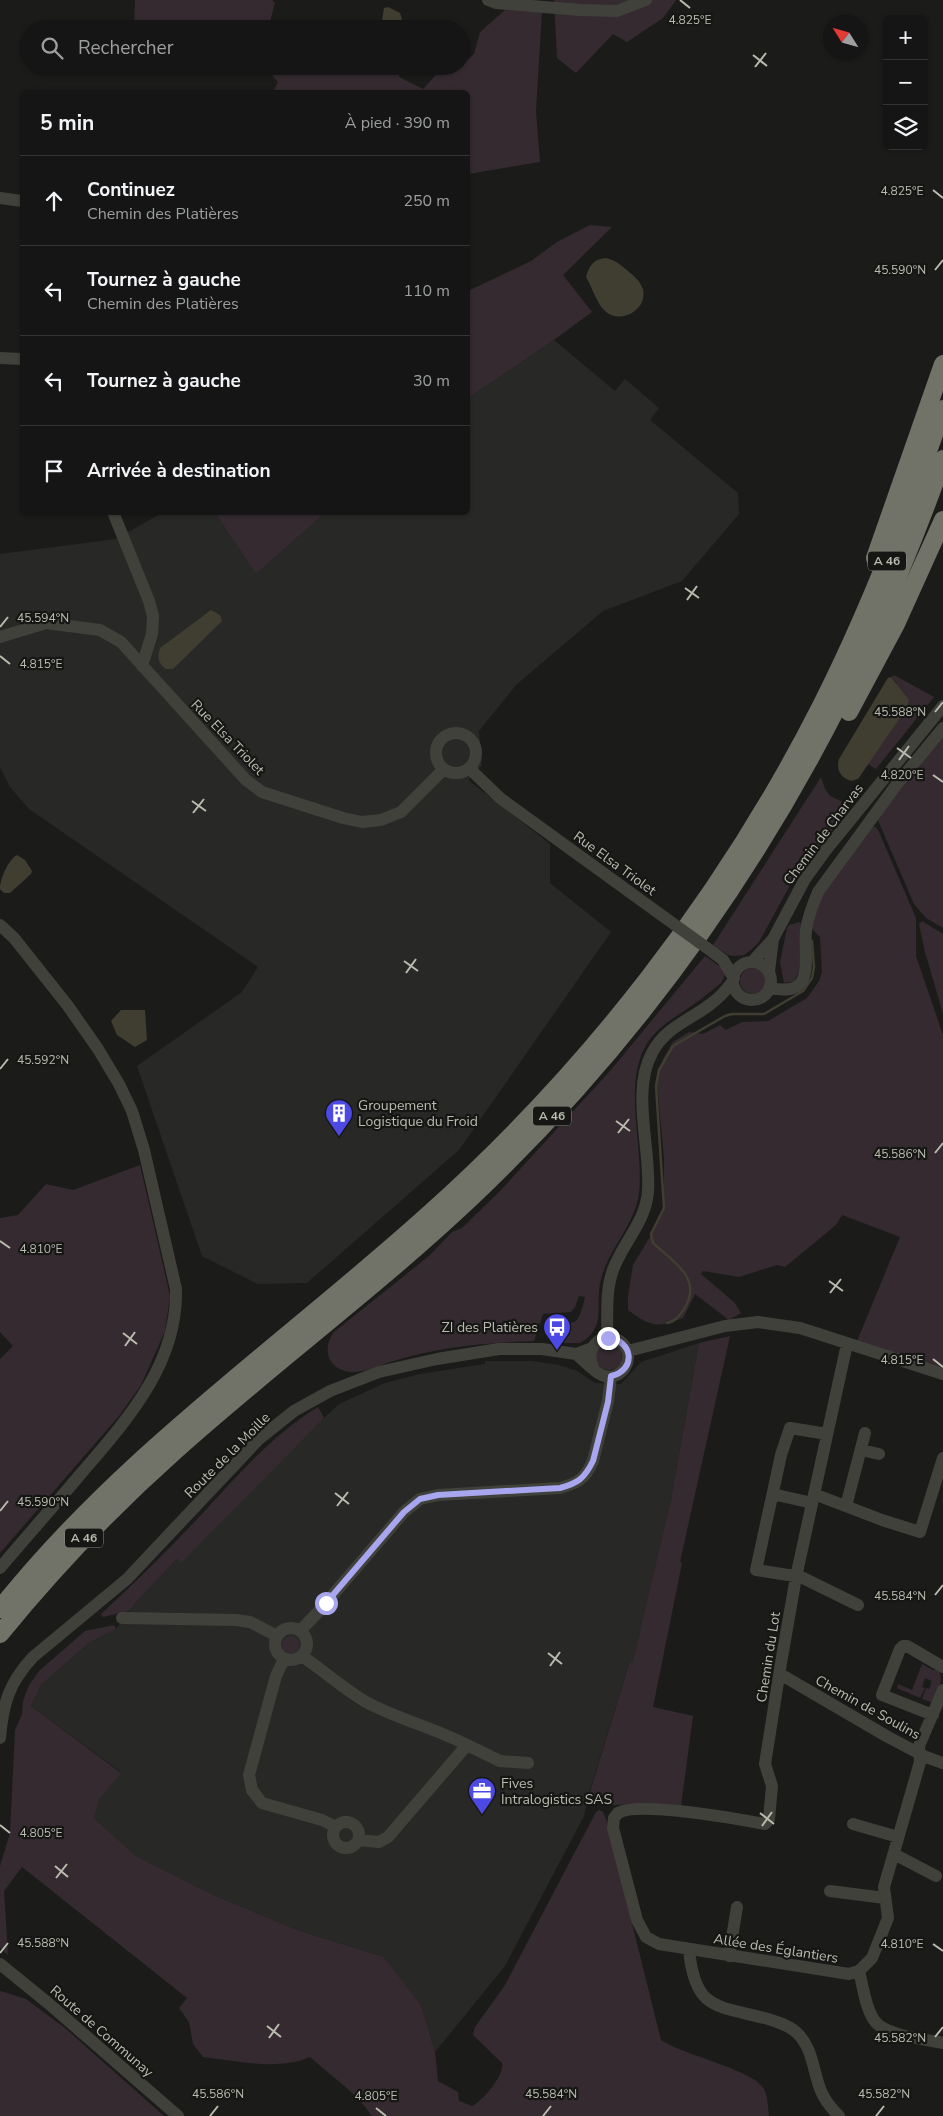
<!DOCTYPE html>
<html lang="fr">
<head>
<meta charset="utf-8">
<style>
  body { margin:0; font-family:"Nunito Sans",sans-serif; background:#1d1e1d; color:#f1f3f6 }
  .controls { position:absolute; right:15px; top:15px; display:grid; overflow:hidden; border-radius:8px; box-shadow:0 1px 4px #0004 }
  .controls button { width:45px; height:45px; display:grid; place-items:center; padding:0; border:0; border-bottom:1px solid #333434; background:#141514; color:#f1f3f6; font:25px sans-serif }
  .compass { position:absolute; left:823px; top:15px; width:45px; height:45px; border-radius:50%; background:#141514; box-shadow:0 1px 4px #0004; rotate:307deg }
  .stop { position:absolute; width:15px; height:15px; margin:-11px; border:4px solid #a7a6ee; border-radius:50%; background:#fff }
  .stop.end { background:#a7a6ee; border-color:#fff; box-shadow:0 1px 5px #0008 }
  .list { margin:0; padding:0; list-style:none }
  h2 { display:flex; justify-content:space-between; align-items:center; height:65px; margin:0; padding:0 20px; font-size:21px }
  h2 small { font-size:16px; font-weight:400; color:#9d9fa0 }
  .list li { display:grid; grid-template-columns:32px 1fr auto; gap:15px; align-items:center; box-sizing:border-box; height:90px; padding:0 20px; border-top:1px solid #333434 }
  .list b { display:block; font-size:19px; white-space:nowrap }
  .list p { margin:0; font-size:16px; white-space:nowrap; color:#9d9fa0 }
  .list em { font-size:16px; font-style:normal; color:#9d9fa0 }
  .icon { flex:none; width:28px; height:28px; fill:none; stroke:currentColor; stroke-width:2; stroke-linecap:round; stroke-linejoin:round }
  .map { position:relative; flex:none; width:943px; height:2116px; overflow:hidden }
  .search { position:absolute; background:#141514; box-shadow:0 1px 4px #0004; left:20px; top:20px; width:450px; height:55px; display:flex; align-items:center; gap:12px; box-sizing:border-box; padding:0 18px; border-radius:28px; color:#9d9fa0; font-size:19px }
  .panel { position:absolute; background:#141514; box-shadow:0 1px 4px #0004; left:20px; top:90px; width:450px; height:425px; border-radius:8px }
  .map>svg:first-child { display:block }
  .built { fill:#282926 }
  .green { fill:#342a30 }
  .water { fill:#403d31 }
  .lines { fill:none; stroke-linecap:round; stroke-linejoin:round }
  .stream { stroke:#403d31; stroke-width:2.5 }
  .minor { stroke:#40413b; stroke-width:12 }
  .highway { stroke:#717268; stroke-width:18 }
  .minor-bridge { stroke:#40413b; stroke-width:12 }
  .route { stroke:#a7a6ee; stroke-width:6 }
  .ticks { fill:none; stroke:#babbae; stroke-width:2 }
  .labels { text-anchor:middle; stroke-width:4.5; stroke-linejoin:round; paint-order:stroke }
  .shield { fill:#161715; stroke:#898a80; stroke-width:1 }
  .shield-label { font-size:12px; font-weight:bold; fill:#babbae }
  .street-label { font-size:14px; fill:#babbae; stroke:#161715 }
  .poi-label { font-size:14px; fill:#babbae; stroke:#161715; text-anchor:start }
  .ticks-label { font-size:12px; text-anchor:middle; fill:#babbae; stroke:#161715; stroke-width:4.5; stroke-linejoin:round; paint-order:stroke }
</style>
</head>
<body>
<div class="map">
<svg width="943" height="2116" viewBox="0 0 943 2116">
  <rect width="100%" height="100%" fill="#1b1c1a"/>
  <!-- built -->
  <path class="built" d="M 554,340 L 615,391 L 625,379 L 659,408 L 650,420 L 738,493 L 739,514 L 682,581 L 603,611 L 516,685 L 479,731 L 482,765 L 468,780 L 550,844 L 550,883 L 611,932 L 459,1150 L 307,1283 L 258,1284 L 202,1256 L 137,1066 L 242,992 L 258,967 L 29,809 L 10,787 L 0,767 L 0,554 L 116,539 L 162,513 L 215,513 L 256,574 L 325,513 L 468,512 L 468,398 Z
    M 699,1343 L 671,1499 L 633,1662 L 629,1664 L 589,1793 L 584,1816 L 505,1966 L 435,2052 L 421,2005 L 384,1957 L 300,1931 L 211,1894 L 136,1856 L 94,1818 L 99,1800 L 121,1772 L 31,1706 L 41,1685 L 89,1643 L 116,1629 L 138,1600 L 177,1559 L 181,1562 L 309,1432 L 339,1404 L 385,1383 L 420,1374 L 485,1364 L 485,1361 L 532,1361 L 559,1365 L 577,1371 L 595,1383 L 621,1384 L 641,1362 Z"/>
  <!-- green -->
  <path class="green" d="M 135,0 L 272,0 L 275,3 L 268,29 L 134,29 Z
    M 554,0 L 676,0 L 663,18 L 627,42 L 613,34 L 576,73 L 557,58 Z
    M 505,10 L 542,11 L 536,111 L 540,162 L 468,174 L 468,92 L 273,92 L 278,82 L 264,66 L 400,66 L 399,77 L 423,89 L 444,66 L 461,66 L 474,54 L 480,32 Z
    M 590,225 L 612,227 L 563,275 L 592,312 L 554,340 L 468,398 L 468,291 L 531,261 L 557,242 Z
    M 215,513 L 325,513 L 256,574 Z
    M 894,675 L 934,697 L 876,769 L 868,764 L 907,708 L 896,682 L 891,677 Z
    M 943,733 L 943,928 L 926,918 L 914,904 L 877,818 Z
    M 821,777 L 825,789 L 830,796 L 849,805 L 850,807 L 794,878 L 759,942 L 752,949 L 744,955 L 735,956 L 728,955 L 713,945 Z
    M 872,827 L 876,827 L 879,832 L 916,918 L 916,956 L 943,1035 L 943,1369 L 857,1341 L 900,1237 L 842,1215 L 836,1225 L 785,1267 L 777,1265 L 739,1277 L 703,1271 L 701,1274 L 735,1303 L 741,1313 L 729,1320 L 695,1294 L 683,1318 C 657,1328 651,1327 628,1310 L 628,1296 L 633,1265 L 651,1235 L 664,1206 L 664,1158 L 657,1084 L 659,1071 L 663,1059 L 673,1042 L 689,1032 L 703,1034 L 720,1025 L 726,1030 L 742,1022 L 768,1021 L 807,998 L 819,981 L 822,972 L 820,937 L 809,926 L 813,909 Z
    M 922,921 L 943,934 L 943,1014 L 925,952 L 919,924 Z
    M 799,922 L 801,924 C 800,937 803,970 795,979 C 792,983 789,982 784,983 L 780,962 L 787,928 L 789,925 Z
    M 705,956 L 722,968 L 725,975 L 721,983 C 712,990 703,998 694,1004 C 676,1017 654,1028 644,1049 C 624,1089 644,1149 639,1193 C 635,1225 609,1248 601,1279 C 594,1304 608,1327 580,1343 L 555,1343 L 549,1338 L 550,1328 C 571,1312 575,1340 585,1297 L 579,1296 L 575,1307 L 571,1312 L 543,1314 L 534,1341 C 485,1343 436,1347 390,1362 C 376,1367 360,1375 345,1371 C 326,1366 323,1346 334,1332 L 429,1256 L 452,1232 L 462,1228 L 499,1192 L 610,1071 Z
    M740 981a13 13 0 1 1 26 0a13 13 0 1 1-26 0Z
    M 140,1165 L 170,1296 L 165,1331 L 141,1385 L 119,1416 L 0,1553 L 0,1359 L 13,1346 L 0,1332 L 0,1218 L 18,1215 L 46,1184 L 73,1190 Z
    M 730,1336 L 680,1562 L 682,1563 L 653,1707 L 693,1716 L 681,1806 L 637,1804 L 615,1805 L 606,1804 L 589,1795 L 629,1664 L 633,1661 L 671,1499 L 699,1343 Z
    M596 1357a13 13 0 1 1 26 0a13 13 0 1 1-26 0Z
    M 318,1407 L 324,1418 L 181,1563 L 177,1559 L 138,1600 L 129,1611 L 103,1617 L 101,1614 C 136,1582 169,1549 201,1515 C 237,1476 272,1435 318,1407 Z
    M 114,1625 L 116,1629 L 89,1643 L 41,1685 L 31,1706 L 121,1773 L 99,1800 L 94,1818 L 136,1856 L 211,1894 L 300,1931 L 384,1957 L 421,2005 L 435,2052 L 438,2081 L 458,2092 L 459,2101 L 472,2106 C 482,2102 505,2075 502,2063 L 473,2035 L 475,2027 L 505,1985 L 596,1812 L 599,1810 L 603,1812 L 606,1819 L 661,2040 C 683,2055 754,2070 764,2089 C 768,2097 768,2108 769,2116 L 372,2116 C 356,2092 332,2077 310,2057 C 278,2071 237,2061 203,2057 L 193,2044 L 189,2022 L 179,2008 L 187,1998 L 22,1867 L 4,1891 L 8,1955 L 0,1948 L 0,1866 L 10,1833 L 15,1730 L 22,1714 L 23,1701 L 29,1685 L 40,1670 L 85,1631 Z
    M282 1645a9 9 0 1 1 18 0a9 9 0 1 1-18 0Z
    M 922,1664 L 933,1670 L 939,1670 C 943,1682 939,1692 934,1703 L 922,1699 L 926,1688 L 929,1689 L 932,1681 L 925,1678 L 922,1687 L 925,1688 L 920,1698 L 897,1688 L 898,1684 L 912,1690 Z
    M 0,1991 L 26,1999 L 65,2028 L 164,2116 L 0,2116 Z"/>
  <!-- water -->
  <path class="water" d="M 388,7 L 400,13 L 402,19 L 399,26 L 390,26 L 382,21 L 384,8 Z
    M 606,258 C 615,260 621,265 628,271 C 634,276 640,281 643,289 C 648,310 620,325 605,311 C 597,304 592,287 586,277 C 589,266 593,259 606,258 Z
    M 211,610 L 220,615 L 222,621 L 173,669 L 166,669 C 158,663 157,658 160,648 Z
    M 891,677 L 909,700 L 907,708 L 858,779 L 851,781 C 840,777 836,770 839,759 L 886,681 L 888,678 Z
    M 17,855 L 25,860 L 32,871 L 31,874 L 10,893 L 4,893 L 0,889 C 0,879 8,860 17,855 Z
    M 121,1010 L 145,1010 L 147,1040 L 135,1047 L 117,1035 L 111,1021 Z"/>
  <g class="lines">
    <!-- stream -->
    <path class="stream" d="M 667,1323 C 675,1322 679,1316 684,1309 C 704,1278 672,1261 653,1243 L 651,1234 L 664,1208 L 656,1086 L 659,1070 L 673,1046 L 725,1016 L 732,1014 L 764,1014 L 803,991 L 812,978 L 814,967 L 812,941"/>
    <!-- minor -->
    <path class="minor" d="M 488,0 L 496,3 L 580,10 L 617,11 L 646,0
      M 0,198 L 22,201
      M 0,358 L 22,359
      M 113,512 L 149,601 L 153,616 L 152,634 L 142,666
      M 0,637 L 46,623 L 100,630 L 121,642 L 246,780 L 262,792 L 343,818 L 362,822 L 381,820 L 401,812 L 444,769
      M436 753a20 20 0 1 1 40 0a20 20 0 1 1-40 0Z
      M 469,768 L 500,798 L 664,917
      M 0,925 L 14,938 L 68,1006 L 98,1049 L 119,1084 L 132,1111 L 144,1150 L 176,1289 C 178,1365 126,1421 79,1476 C 53,1507 26,1537 0,1568
      M 714,953 L 723,960 L 734,978
      M 752,962 L 773,939
      M733 981a19 19 0 1 1 38 0a19 19 0 1 1-38 0Z
      M 769,971 L 773,939 L 805,879 L 826,850 L 943,706
      M 770,988 C 818,998 803,958 806,930 C 808,916 813,904 818,892 L 897,784 L 943,728
      M 607,1338 C 608,1316 605,1291 613,1270 C 623,1242 646,1222 648,1191 C 651,1149 631,1091 652,1053 C 665,1027 691,1020 712,1003 C 720,997 727,989 733,981
      M 847,1344 L 796,1577 L 781,1663 L 765,1764 L 772,1786 L 769,1819 L 765,1824 C 738,1819 638,1801 618,1813 L 614,1818 L 613,1828 L 637,1920 L 646,1937 L 659,1944 L 849,1974 L 859,1971 L 872,1958 L 888,1918 L 884,1887 L 920,1762 L 919,1746 L 943,1690
      M 628,1351 L 725,1326 L 758,1322 L 800,1328 L 943,1374
      M 576,1354 C 584,1360 594,1373 604,1376 C 622,1381 636,1358 623,1344 C 607,1326 581,1347 594,1369
      M 827,1434 L 790,1428 L 781,1455 L 756,1570 L 801,1577 L 858,1605
      M 861,1450 L 879,1454
      M 814,1494 L 882,1520 L 920,1532 L 943,1458
      M 772,1498 L 777,1495 L 812,1503
      M 846,1506 L 865,1433
      M 122,1618 L 236,1620 L 250,1622 L 277,1636
      M275 1644a16 16 0 1 1 32 0a16 16 0 1 1-32 0Z
      M 300,1631 L 319,1611 L 404,1512 L 420,1499 L 438,1495 L 560,1488 C 578,1483 585,1479 593,1461 L 608,1401 L 611,1377
      M 302,1656 C 324,1671 345,1690 368,1703 C 400,1720 435,1728 467,1745 L 388,1837 L 379,1842 L 358,1840
      M 284,1659 L 276,1676 L 249,1775 L 252,1790 L 262,1803 L 322,1820 L 336,1827
      M 780,1674 L 888,1737 L 926,1757 L 943,1763
      M 933,1715 L 882,1695 L 900,1649 L 903,1646 L 907,1646 L 943,1667
      M 0,1738 C 3,1703 9,1683 33,1657 L 127,1579 L 259,1439 L 294,1411 L 330,1391 L 379,1372 L 437,1359 L 499,1349 L 542,1349 L 576,1354 L 592,1348
      M 467,1745 L 500,1761 L 528,1763
      M333 1835a13 13 0 1 1 26 0a13 13 0 1 1-26 0Z
      M 853,1824 L 898,1837
      M 894,1854 L 936,1876
      M 830,1891 L 885,1898
      M 689,1950 C 695,2012 718,2005 768,2019 C 778,2022 788,2025 796,2032 C 813,2047 813,2072 821,2091 C 825,2101 832,2109 839,2116
      M 729,1956 L 737,1907
      M 0,1964 L 48,2003 L 178,2116
      M 859,1971 C 863,1986 865,2007 874,2020 C 884,2036 925,2039 943,2043"/>
    <!-- highway -->
    <path class="highway" d="M 875,558 L 943,364
      M 849,712 L 896,624 L 943,520
      M 0,1609 C 122,1455 285,1344 429,1214 C 589,1071 725,896 822,704 C 870,609 908,510 943,409
      M 0,1634 C 53,1569 112,1507 175,1451 C 272,1364 378,1286 473,1196 C 690,990 844,741 943,459"/>
    <!-- minor-bridge -->
    <path class="minor-bridge" d="M 664,917 L 714,953"/>
  </g>
  <g class="lines">
    <!-- route -->
    <path class="route" d="M 326,1603 L 404,1512 L 420,1499 L 438,1495 L 560,1488 C 578,1483 584,1479 593,1461 L 608,1402 L 611,1376 C 637,1370 633,1340 608,1338"/>
  </g>
  <!-- ticks -->
  <path class="ticks" d="M 680,0 L 690,8M 753,55 L 767,66M 755,67 L 766,53M 933,190 L 943,198M 935,270 L 943,260M 685,588 L 699,598M 687,600 L 697,586M 0,627 L 8,617M 0,656 L 10,664M 935,712 L 943,702M 897,748 L 911,758M 899,760 L 909,746M 933,775 L 943,782M 192,801 L 206,811M 193,813 L 204,799M 404,961 L 418,971M 406,973 L 416,959M 0,1069 L 8,1059M 616,1121 L 630,1131M 618,1133 L 629,1119M 935,1153 L 943,1143M 0,1241 L 10,1248M 829,1281 L 843,1291M 830,1293 L 841,1279M 123,1333 L 137,1344M 125,1346 L 135,1332M 933,1359 L 943,1367M 335,1493 L 349,1504M 337,1506 L 348,1492M 0,1511 L 8,1501M 935,1595 L 943,1585M 548,1653 L 562,1664M 550,1666 L 560,1652M 760,1813 L 774,1824M 0,1825 L 10,1833M 762,1826 L 772,1812M 55,1866 L 68,1877M 56,1878 L 67,1864M 933,1944 L 943,1951M 0,1953 L 8,1943M 267,2026 L 281,2037M 935,2037 L 943,2027M 269,2038 L 279,2024M 376,2108 L 386,2116M 210,2116 L 218,2106M 543,2116 L 551,2106M 876,2116 L 884,2106"/>
  <!-- icons -->
  <defs>
    <g id="building-pin" transform="scale(1.4375)"><path d="M0 17L-7.5 6A9.5 9.5 0 1 1 7.5 6Z" fill="#4c49e5" stroke="#161715"/><path d="M-4-6H4V6H1V3H-1V6H-4ZM-2.5-4.3h1.7v1.8h-1.7ZM.8-4.3h1.7v1.8H.8ZM-2.5-1h1.7V.8h-1.7ZM.8-1h1.7V.8H.8Z" fill="#fff"/></g>
    <g id="bus-pin" transform="scale(1.4375)"><path d="M0 17L-7.5 6A9.5 9.5 0 1 1 7.5 6Z" fill="#4c49e5" stroke="#161715"/><path d="M-5-6H5V4H4V6H2V4H-2V6H-4V4H-5ZM-3.5-4V0h7V-4ZM-3.5 1.2v1.5H-2V1.2ZM2 1.2v1.5H3.5V1.2Z" fill="#fff"/></g>
    <g id="office-pin" transform="scale(1.4375)"><path d="M0 17L-7.5 6A9.5 9.5 0 1 1 7.5 6Z" fill="#4c49e5" stroke="#161715"/><path d="M-6-3h4V-5.5h4V-3h4V5H-6ZM-1-4.5V-3h2v-1.5ZM-6 0V1H6V0Z" fill="#fff"/></g>
  </defs>
  <g fill-rule="evenodd">
    <use href="#building-pin" x="339" y="1113"/>
    <use href="#bus-pin" x="557" y="1327"/>
    <use href="#office-pin" x="482" y="1791"/>
  </g>
  <g class="labels">
    <!-- shield labels -->
    <g class="shield">
      <rect x="868" y="551.5" width="38" height="19" rx="4"/>
      <rect x="533" y="1106.5" width="38" height="19" rx="4"/>
      <rect x="65" y="1528.5" width="38" height="19" rx="4"/>
    </g>
    <g class="shield-label">
      <text x="887" y="565">A 46</text>
      <text x="552" y="1120">A 46</text>
      <text x="84" y="1542">A 46</text>
    </g>
    <!-- street labels -->
    <g class="street-label">
      <text transform="translate(228 737) rotate(46)" y="5">Rue Elsa Triolet</text>
      <text transform="translate(823 834) rotate(-53)" y="5">Chemin de Charvas</text>
      <text transform="translate(615 863) rotate(36)" y="5">Rue Elsa Triolet</text>
      <text transform="translate(227 1455) rotate(-45)" y="5">Route de la Moille</text>
      <text transform="translate(768 1657) rotate(-81)" y="5">Chemin du Lot</text>
      <text transform="translate(868 1707) rotate(29)" y="5">Chemin de Soulins</text>
      <text transform="translate(776 1948) rotate(9)" y="5">Allée des Églantiers</text>
      <text transform="translate(102 2031) rotate(41)" y="5">Route de Communay</text>
    </g>
    <!-- poi labels -->
    <g class="poi-label">
      <text x="358" y="1110">Groupement<tspan x="358" dy="16">Logistique du Froid</tspan></text>
      <text x="538" y="1332" text-anchor="end">ZI des Platières</text>
      <text x="501" y="1788">Fives<tspan x="501" dy="16">Intralogistics SAS</tspan></text>
    </g>
  </g>
  <g class="ticks-label">
    <text x="690" y="24">4.825°E</text>
    <text x="902" y="195">4.825°E</text>
    <text x="900" y="274">45.590°N</text>
    <text x="43" y="622">45.594°N</text>
    <text x="41" y="668">4.815°E</text>
    <text x="900" y="716">45.588°N</text>
    <text x="902" y="779">4.820°E</text>
    <text x="43" y="1064">45.592°N</text>
    <text x="900" y="1158">45.586°N</text>
    <text x="41" y="1253">4.810°E</text>
    <text x="902" y="1364">4.815°E</text>
    <text x="43" y="1506">45.590°N</text>
    <text x="900" y="1600">45.584°N</text>
    <text x="41" y="1837">4.805°E</text>
    <text x="43" y="1947">45.588°N</text>
    <text x="902" y="1948">4.810°E</text>
    <text x="900" y="2042">45.582°N</text>
    <text x="218" y="2098">45.586°N</text>
    <text x="551" y="2098">45.584°N</text>
    <text x="884" y="2098">45.582°N</text>
    <text x="376" y="2100">4.805°E</text>
  </g>
</svg>
<div class="controls">
<button>+</button>
<button>−</button>
<button><svg class="icon" aria-label="layers" viewBox="0 0 24 24"><path d="M12 4l9 5-9 5-9-5zM3 14l9 5 9-5"/></svg></button>
</div>
<svg class="compass" viewBox="-18 -18 36 36"><path d="M0-13l5 13h-10z" fill="#e53935"/><path d="M0 13l5-13h-10z" fill="#9d9fa0"/></svg>
<div class="stop" style="left:326px;top:1603px"></div>
<div class="stop end" style="left:608px;top:1338px"></div>
<div class="search"><svg class="icon" aria-label="search" viewBox="0 0 24 24"><circle cx="10" cy="10" r="6"/><path d="M15 15l6 6"/></svg>Rechercher</div>
<section class="panel">
<h2>5 min<small>À pied · 390 m</small></h2>
<ul class="list">
<li><svg class="icon" aria-label="ahead" viewBox="0 0 24 24"><path d="M12 20V5M6 11l6-6 6 6"/></svg><div><b>Continuez</b><p>Chemin des Platières</p></div><em>250 m</em></li>
<li><svg class="icon" aria-label="left" viewBox="0 0 24 24"><path d="M17 20v-9H6M10 6l-5 5 5 5"/></svg><div><b>Tournez à gauche</b><p>Chemin des Platières</p></div><em>110 m</em></li>
<li><svg class="icon" aria-label="left" viewBox="0 0 24 24"><path d="M17 20v-9H6M10 6l-5 5 5 5"/></svg><div><b>Tournez à gauche</b></div><em>30 m</em></li>
<li><svg class="icon" aria-label="arrive" viewBox="0 0 24 24"><path d="M6 21V4h12l-3 4 3 4H6"/></svg><div><b>Arrivée à destination</b></div></li>
</ul>
</section>
</div>
</body>
</html>
